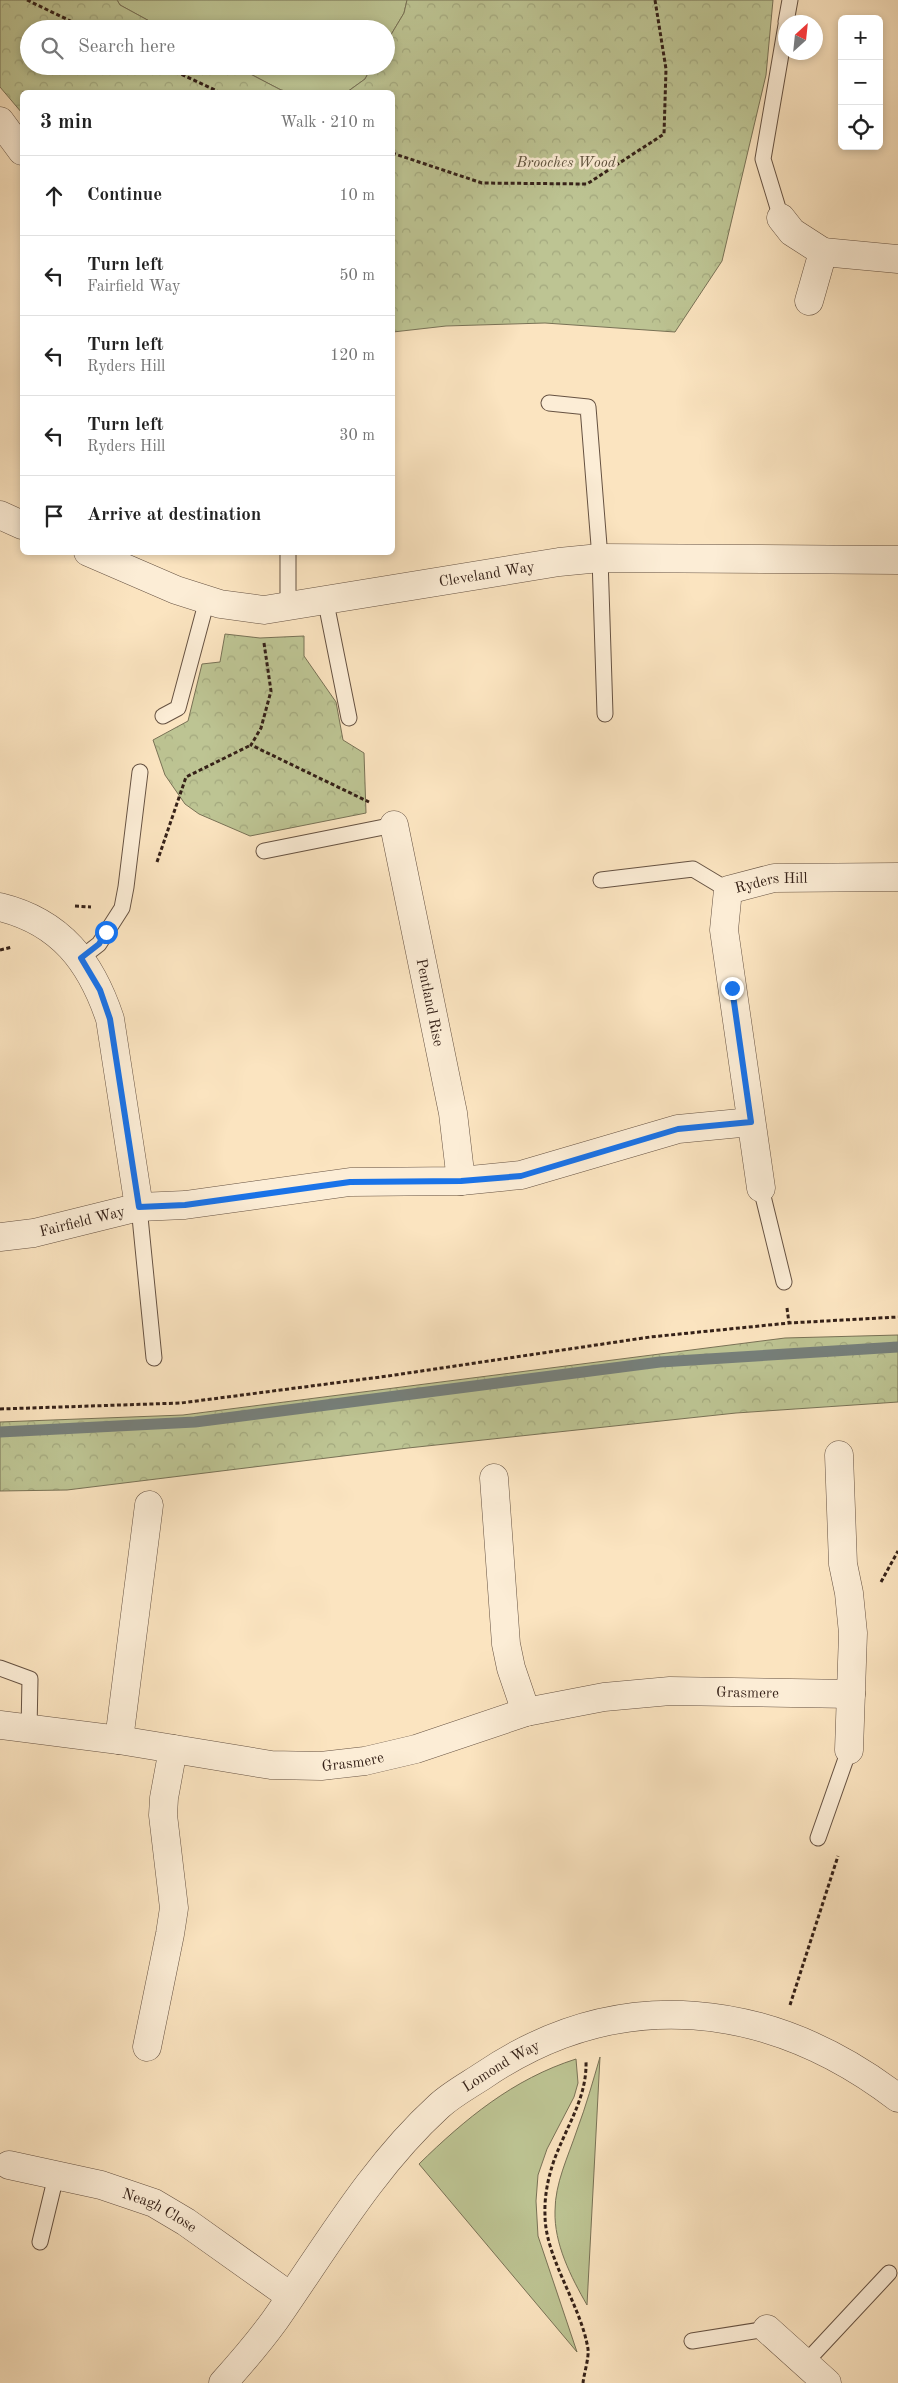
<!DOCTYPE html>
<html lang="en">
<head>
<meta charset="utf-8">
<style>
  body { margin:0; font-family:"Old Standard TT",serif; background:#f2f2f2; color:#222 }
  .controls { position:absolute; right:15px; top:15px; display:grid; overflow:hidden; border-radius:8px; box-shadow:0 2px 8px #0003 }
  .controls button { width:45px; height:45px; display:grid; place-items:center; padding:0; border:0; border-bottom:1px solid #e0e0e0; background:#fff; color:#222; font:25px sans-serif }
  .compass { position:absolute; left:778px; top:15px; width:45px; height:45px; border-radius:50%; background:#fff; box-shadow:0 2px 8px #0003; rotate:27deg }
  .stop { position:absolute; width:15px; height:15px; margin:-11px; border:4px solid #1a73e8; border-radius:50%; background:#fff }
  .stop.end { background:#1a73e8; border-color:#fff; box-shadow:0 1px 5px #0008 }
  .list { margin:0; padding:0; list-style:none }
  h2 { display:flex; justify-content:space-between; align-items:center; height:65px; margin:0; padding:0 20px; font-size:21px }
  h2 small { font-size:16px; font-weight:400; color:#767676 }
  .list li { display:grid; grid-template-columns:32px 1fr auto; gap:15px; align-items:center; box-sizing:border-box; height:80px; padding:0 20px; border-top:1px solid #e0e0e0 }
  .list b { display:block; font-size:19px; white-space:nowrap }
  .list p { margin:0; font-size:16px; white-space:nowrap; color:#767676 }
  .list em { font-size:16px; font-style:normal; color:#767676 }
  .icon { flex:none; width:28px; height:28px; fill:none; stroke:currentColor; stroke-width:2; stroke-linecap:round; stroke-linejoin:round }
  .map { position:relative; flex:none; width:898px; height:2383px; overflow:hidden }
  .search { position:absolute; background:#fff; box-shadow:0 2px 8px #0003; left:20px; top:20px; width:375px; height:55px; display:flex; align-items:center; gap:12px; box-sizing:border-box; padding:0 18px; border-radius:28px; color:#767676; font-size:19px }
  .panel { position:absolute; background:#fff; box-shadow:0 2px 8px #0003; left:20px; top:90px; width:375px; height:465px; border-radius:8px }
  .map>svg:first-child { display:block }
  .green { fill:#bdc493; stroke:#797256 }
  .forest { fill:url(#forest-crowns); stroke:#797256 }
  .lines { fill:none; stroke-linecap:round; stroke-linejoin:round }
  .stream { stroke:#767f7a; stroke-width:11 }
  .service-casing { stroke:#665242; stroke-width:17 }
  .minor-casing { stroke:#665242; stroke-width:29 }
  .path { stroke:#352118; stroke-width:3; stroke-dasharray:4 2.5; stroke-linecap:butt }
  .service { stroke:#fcedd6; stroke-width:15 }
  .minor { stroke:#fcedd6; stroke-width:28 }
  .route { stroke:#1a73e8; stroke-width:6 }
  .labels { text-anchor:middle; stroke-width:5; stroke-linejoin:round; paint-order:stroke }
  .park-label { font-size:15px; font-style:italic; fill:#5e523d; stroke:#fcedd6 }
  .street-label { font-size:15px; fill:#352118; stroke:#fcedd6 }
</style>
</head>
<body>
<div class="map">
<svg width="898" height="2383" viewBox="0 0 898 2383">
  <defs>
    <pattern id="forest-crowns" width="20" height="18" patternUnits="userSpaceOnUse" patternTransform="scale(1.25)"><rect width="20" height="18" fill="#bdc493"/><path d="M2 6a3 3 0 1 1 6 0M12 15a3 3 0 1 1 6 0" fill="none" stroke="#a3a87e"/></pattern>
  </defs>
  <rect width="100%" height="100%" fill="#fbe4c0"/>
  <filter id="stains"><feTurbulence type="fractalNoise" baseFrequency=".004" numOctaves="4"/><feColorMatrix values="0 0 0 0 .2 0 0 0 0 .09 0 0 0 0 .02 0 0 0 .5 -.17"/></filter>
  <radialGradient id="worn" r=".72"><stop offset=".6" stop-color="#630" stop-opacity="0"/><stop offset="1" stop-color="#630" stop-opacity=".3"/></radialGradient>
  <!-- green -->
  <path class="green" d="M 117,0 L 407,0 L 404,13 L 386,43 L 386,29 L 164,29 L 120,5 Z
    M 235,66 L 372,66 L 365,79 L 347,92 L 290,92 L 281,90 Z
    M 600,2057 L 587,2305 C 571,2277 554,2244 555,2211 C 555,2183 568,2157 577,2130 C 586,2106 593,2081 600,2057 Z
    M 576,2059 L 578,2083 L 574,2097 L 547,2149 L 538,2175 L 536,2201 L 538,2236 L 577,2352 L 419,2164 C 465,2119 513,2079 576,2059 Z"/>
  <!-- forest -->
  <path class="forest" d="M 0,0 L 117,0 L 120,5 L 164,29 L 29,29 L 29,66 L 235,66 L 281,90 L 290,92 L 22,92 L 22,113 L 0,87 Z
    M 407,0 L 773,0 L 766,75 L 722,261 L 675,332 L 545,323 L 446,326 L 393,332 L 392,92 L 347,92 L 365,79 L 372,66 L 386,66 L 386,43 L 404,13 Z
    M 225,634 L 260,638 L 304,636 L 304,656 L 336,702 L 343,740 L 364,753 L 366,813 L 250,836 L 199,814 L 185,804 L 165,775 L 153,740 L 188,721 L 202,664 L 220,662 Z
    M 898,1335 L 898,1402 L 736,1413 L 408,1448 L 67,1490 L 0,1491 L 0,1422 L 183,1415 L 785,1338 Z"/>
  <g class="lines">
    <!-- stream -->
    <path class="stream" d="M 0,1432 L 195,1422 L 660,1362 L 898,1347"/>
    <!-- service casing -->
    <g class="service-casing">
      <path id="service" d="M 786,22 L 790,0
        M 781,218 L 763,159 L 786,25
        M 549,403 L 588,407 L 600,558 L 605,714
        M 325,598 L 349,718
        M 288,604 L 288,552
        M 163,716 L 178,708 L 207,600
        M 264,851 L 394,825
        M 601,880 L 693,869 L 728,890
        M 81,958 L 99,944 L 122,908 L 126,887 L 140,772
        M 761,1188 L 784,1282
        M 139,1207 L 154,1358
        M 0,1668 L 30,1679 L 29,1730
        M 818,1838 L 849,1750
        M 40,2242 L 56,2176
        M 692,2341 L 767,2329
        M 805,2363 L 889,2273"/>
    </g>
    <!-- minor casing -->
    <g class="minor-casing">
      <g id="minor">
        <path d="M 0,121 L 22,151"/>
        <path d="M 781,218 L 792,232 L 823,252 L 809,301"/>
        <path d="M 823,252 L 898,259"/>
        <path d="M 0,515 L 22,525"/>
        <path id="s1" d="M 88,552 L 176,590 L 220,604 L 264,610 L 559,562 L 600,558 L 898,560"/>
        <path id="s2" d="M 394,825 L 453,1113 L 461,1181"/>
        <path d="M 0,907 C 61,922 91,962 110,1019 L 139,1207 L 34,1233 L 0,1237"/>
        <path id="s3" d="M 761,1188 L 724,930 L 728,890 L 774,878 L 898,877"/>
        <path d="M 139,1207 L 185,1205 L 350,1182 L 461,1181 L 521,1175 L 678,1129 L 751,1122"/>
        <path d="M 839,1455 L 843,1564 L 849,1593 L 853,1633 L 849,1750"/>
        <path d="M 494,1478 L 506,1644 L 511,1668 L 526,1712"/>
        <path id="s4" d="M 0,1725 L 119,1740 L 271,1765 L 321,1766 L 365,1761 L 416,1749 L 526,1712 L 604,1697 L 670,1691 L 851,1694"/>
        <path d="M 119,1740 L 149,1505"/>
        <path d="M 147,2047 L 170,1934 L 174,1908 L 163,1815 L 164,1798 L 173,1749"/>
        <path id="s5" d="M 9,2165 L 101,2185 L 154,2203 L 186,2222 L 290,2296"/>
        <path d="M 767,2329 L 827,2383"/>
        <path id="s6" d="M 223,2383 C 241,2363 259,2342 275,2320 C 326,2247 372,2167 439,2106 C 452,2094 469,2085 484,2075 C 620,1983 771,2001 898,2098"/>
      </g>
    </g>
    <!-- path -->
    <path class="path" d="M 27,0 L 87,29
      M 164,66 L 219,92
      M 392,153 L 482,183 L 587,184 L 664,134 L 666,69 L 655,0
      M 264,643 L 271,691 L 261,728 L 251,745 L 369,802
      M 157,862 L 186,777 L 251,745
      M 75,906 L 91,907
      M 0,950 L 12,947
      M 787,1308 L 789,1323
      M 0,1409 L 181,1403 L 388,1376 L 650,1337 L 789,1323 L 898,1317
      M 881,1582 L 898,1551
      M 790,2005 L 838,1856
      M 583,2383 C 584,2373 589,2359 588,2349 C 581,2305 545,2258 545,2215 C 544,2193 550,2168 559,2148 C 571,2119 587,2094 586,2061"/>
    <!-- service -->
    <use href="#service" class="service"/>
    <!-- minor -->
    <use href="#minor" class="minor"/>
  </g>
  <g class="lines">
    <!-- route -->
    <path class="route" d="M 106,932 L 99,944 L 81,958 L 100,990 L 110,1019 L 139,1207 L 185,1205 L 350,1182 L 461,1181 L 521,1176 L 678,1129 L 751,1122 L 732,988"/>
  </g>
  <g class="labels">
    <!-- park labels -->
    <g class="park-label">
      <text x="566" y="167">Brooches Wood</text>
    </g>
    <!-- street labels -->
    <g class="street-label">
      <text dy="5" stroke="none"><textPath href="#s1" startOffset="412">Cleveland Way</textPath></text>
      <text dy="5" stroke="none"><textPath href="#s3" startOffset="345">Ryders Hill</textPath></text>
      <text dy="5" stroke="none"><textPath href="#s2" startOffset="181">Pentland Rise</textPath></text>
      <text transform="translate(82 1221) rotate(-14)" y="5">Fairfield Way</text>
      <text dy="5" stroke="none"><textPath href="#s4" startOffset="760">Grasmere</textPath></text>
      <text dy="5" stroke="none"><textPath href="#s4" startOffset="356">Grasmere</textPath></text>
      <text dy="5" stroke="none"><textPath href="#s6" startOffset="426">Lomond Way</textPath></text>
      <text dy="5" stroke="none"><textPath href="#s5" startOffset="158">Neagh Close</textPath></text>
    </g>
  </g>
  <rect width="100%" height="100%" filter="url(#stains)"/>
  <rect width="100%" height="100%" fill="url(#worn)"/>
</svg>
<div class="controls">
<button>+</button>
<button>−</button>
<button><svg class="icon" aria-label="locate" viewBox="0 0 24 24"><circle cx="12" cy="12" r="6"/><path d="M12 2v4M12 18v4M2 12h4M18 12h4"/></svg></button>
</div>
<svg class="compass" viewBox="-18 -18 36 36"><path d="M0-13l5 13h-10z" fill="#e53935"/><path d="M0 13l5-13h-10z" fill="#767676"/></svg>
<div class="stop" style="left:106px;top:932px"></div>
<div class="stop end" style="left:732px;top:988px"></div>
<div class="search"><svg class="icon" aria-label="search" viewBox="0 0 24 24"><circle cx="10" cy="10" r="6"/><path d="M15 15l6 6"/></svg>Search here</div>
<section class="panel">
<h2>3 min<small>Walk · 210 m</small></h2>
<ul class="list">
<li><svg class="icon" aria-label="ahead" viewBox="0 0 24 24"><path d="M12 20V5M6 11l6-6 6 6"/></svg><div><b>Continue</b></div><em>10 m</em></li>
<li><svg class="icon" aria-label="left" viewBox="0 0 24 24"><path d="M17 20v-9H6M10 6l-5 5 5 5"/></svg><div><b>Turn left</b><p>Fairfield Way</p></div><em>50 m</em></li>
<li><svg class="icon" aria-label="left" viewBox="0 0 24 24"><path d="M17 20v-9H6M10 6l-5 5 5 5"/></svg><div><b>Turn left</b><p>Ryders Hill</p></div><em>120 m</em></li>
<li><svg class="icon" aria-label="left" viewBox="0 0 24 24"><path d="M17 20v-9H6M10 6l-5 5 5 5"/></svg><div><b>Turn left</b><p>Ryders Hill</p></div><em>30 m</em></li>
<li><svg class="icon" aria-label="arrive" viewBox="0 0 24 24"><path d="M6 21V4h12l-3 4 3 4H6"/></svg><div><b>Arrive at destination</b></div></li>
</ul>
</section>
</div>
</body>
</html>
